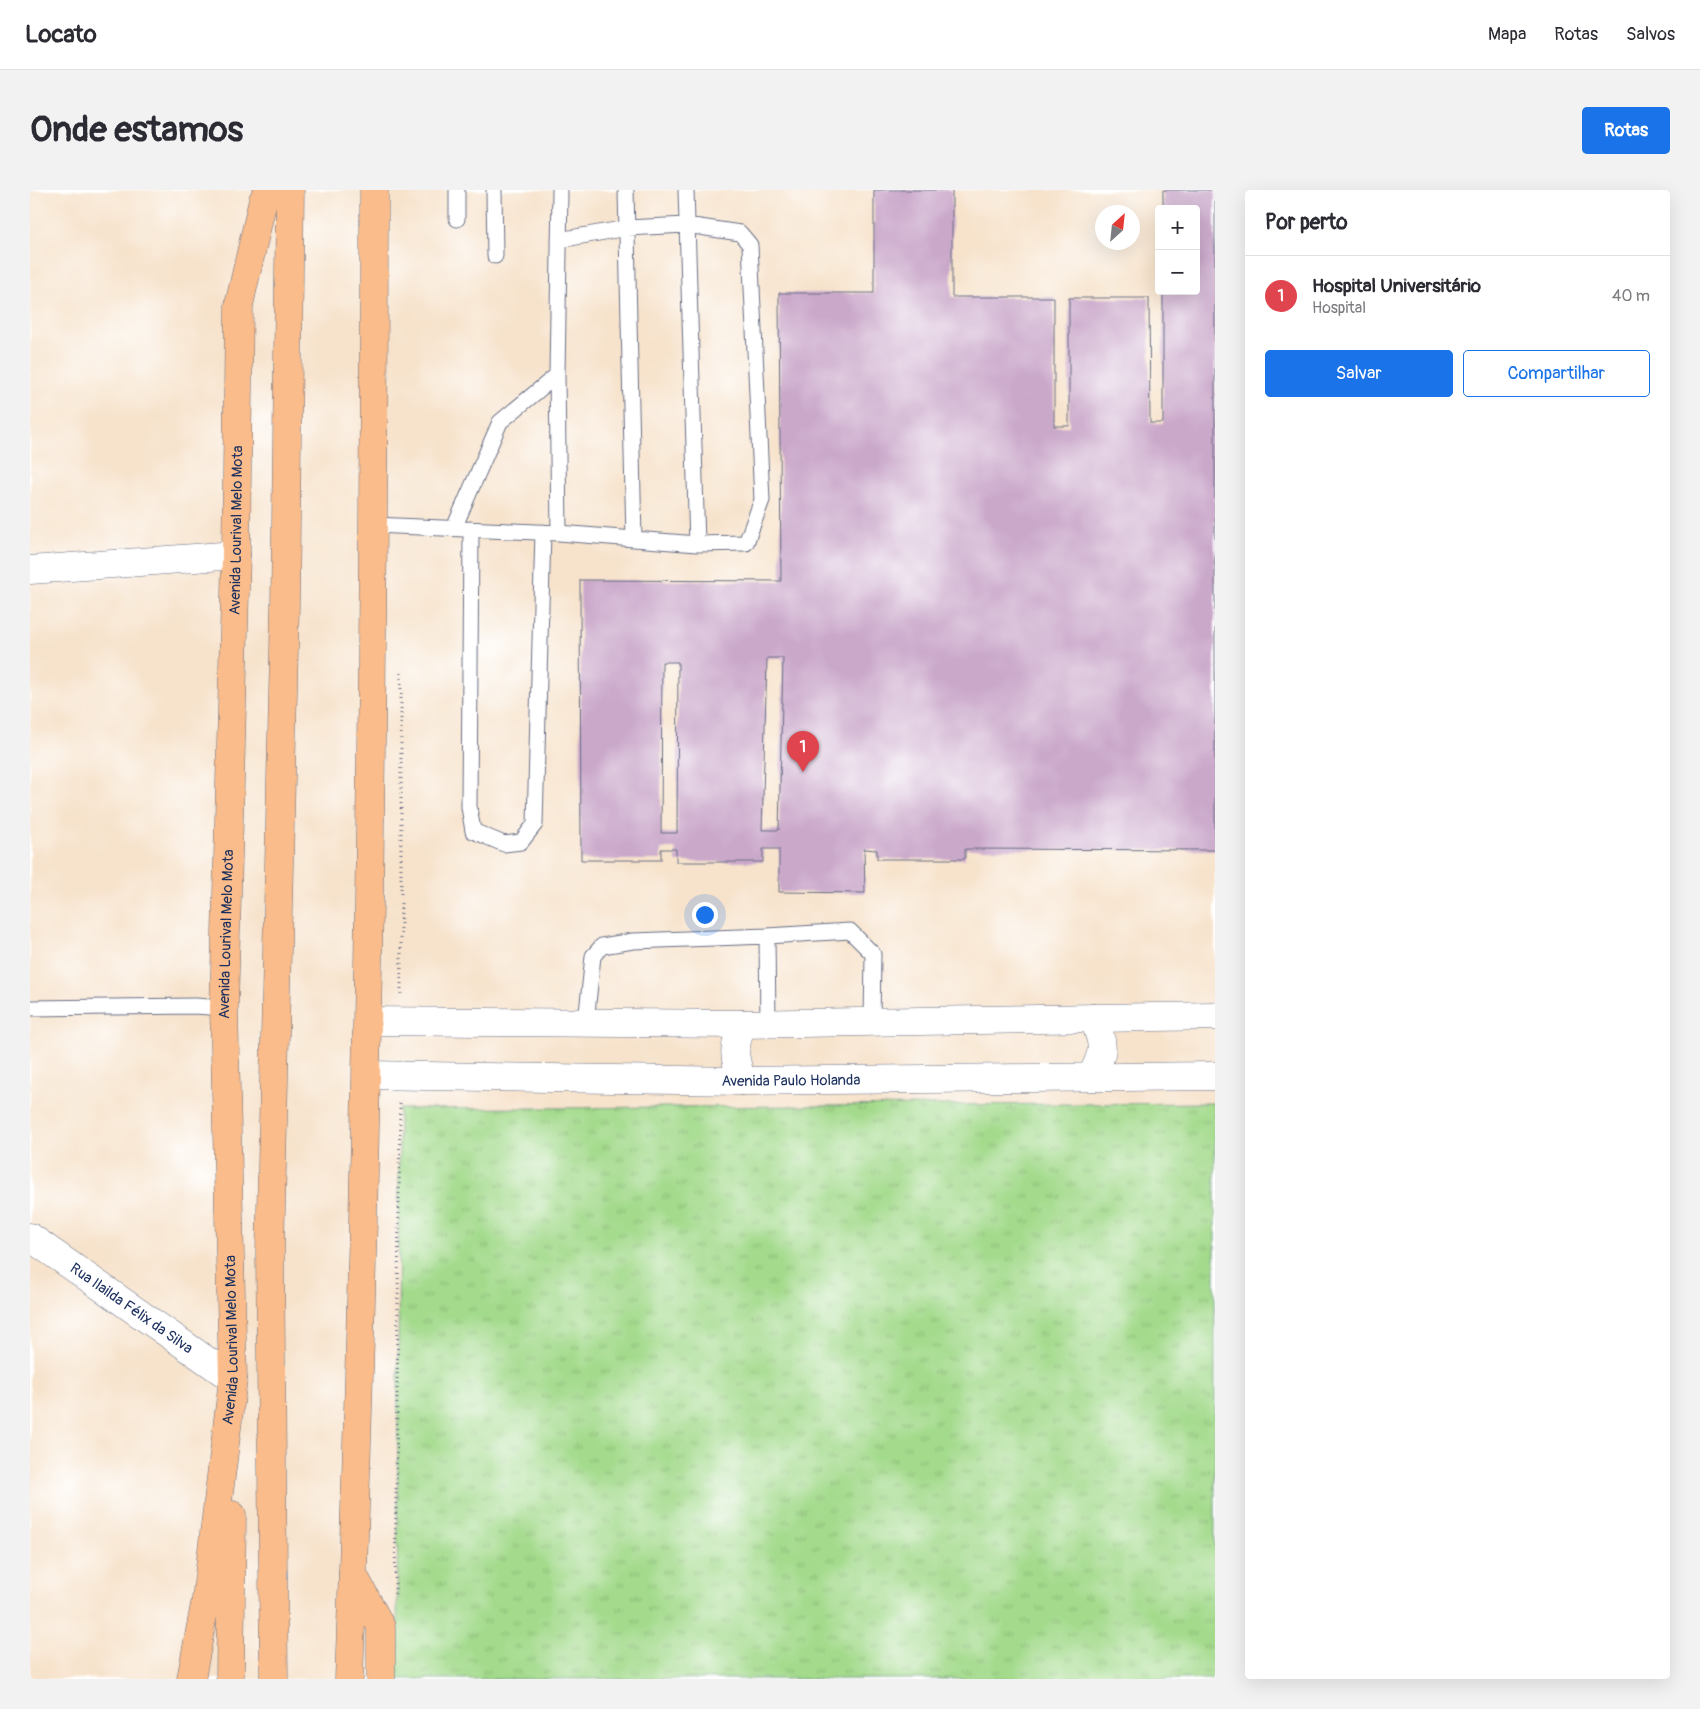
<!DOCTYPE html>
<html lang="pt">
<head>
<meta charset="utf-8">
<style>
  body { margin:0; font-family:Pangolin,sans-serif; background:#f2f2f3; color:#2b2b33 }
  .controls { position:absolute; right:15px; top:15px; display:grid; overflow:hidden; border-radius:5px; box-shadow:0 5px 20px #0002 }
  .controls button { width:45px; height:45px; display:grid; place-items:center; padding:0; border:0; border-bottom:1px solid #e1e1e2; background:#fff; color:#2b2b33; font:25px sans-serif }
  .compass { position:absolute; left:1065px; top:15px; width:45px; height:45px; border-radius:50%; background:#fff; box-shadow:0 5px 20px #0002; rotate:27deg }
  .you { position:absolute; left:674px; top:724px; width:18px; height:18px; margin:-12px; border:4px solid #fff; border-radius:50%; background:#1a73e8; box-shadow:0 0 0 8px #1a73e833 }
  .badge { display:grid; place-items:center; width:32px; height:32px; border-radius:50%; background:#1a73e8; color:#fff; font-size:16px; font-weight:700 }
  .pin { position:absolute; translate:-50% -41px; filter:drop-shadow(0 1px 2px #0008) }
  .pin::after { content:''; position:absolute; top:26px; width:18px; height:15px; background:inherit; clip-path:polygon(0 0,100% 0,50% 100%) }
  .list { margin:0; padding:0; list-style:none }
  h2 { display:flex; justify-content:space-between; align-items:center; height:65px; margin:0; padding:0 20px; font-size:21px }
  h2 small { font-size:16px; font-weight:400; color:#7c7c81 }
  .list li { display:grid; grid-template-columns:32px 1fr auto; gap:15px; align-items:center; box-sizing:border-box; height:80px; padding:0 20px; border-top:1px solid #e1e1e2 }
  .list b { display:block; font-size:19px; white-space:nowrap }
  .list p { margin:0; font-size:16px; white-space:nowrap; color:#7c7c81 }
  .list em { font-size:16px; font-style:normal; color:#7c7c81 }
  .actions { display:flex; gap:10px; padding:15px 20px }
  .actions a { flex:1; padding:11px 0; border:1px solid #1a73e8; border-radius:5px; text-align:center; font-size:18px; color:#1a73e8 }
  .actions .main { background:#1a73e8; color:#fff }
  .map { position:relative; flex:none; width:1185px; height:1489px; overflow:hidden; border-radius:5px }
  header { display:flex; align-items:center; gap:30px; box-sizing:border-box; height:70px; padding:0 25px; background:#fff; border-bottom:1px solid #e1e1e2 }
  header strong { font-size:24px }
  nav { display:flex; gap:28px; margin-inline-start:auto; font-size:18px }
  .intro { display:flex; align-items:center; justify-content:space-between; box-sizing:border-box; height:120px; padding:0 30px }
  h1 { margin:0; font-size:35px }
  .button { padding:12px 22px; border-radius:5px; background:#1a73e8; color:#fff; font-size:18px; font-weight:700 }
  main { display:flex; gap:30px; padding:0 30px }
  aside { flex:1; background:#fff; border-radius:5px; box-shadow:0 5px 20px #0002 }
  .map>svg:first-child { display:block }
  .grass { fill:url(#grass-tufts); stroke:#5f8474 }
  .building { fill:#caa8ca; fill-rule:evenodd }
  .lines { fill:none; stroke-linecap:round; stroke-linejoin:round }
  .service-casing { stroke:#686e84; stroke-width:17 }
  .minor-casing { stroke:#686e84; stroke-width:29 }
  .tertiary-casing { stroke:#686e84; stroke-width:29 }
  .primary-casing { stroke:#686e84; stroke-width:29 }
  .trunk-casing { stroke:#686e84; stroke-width:29 }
  .path { stroke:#686e84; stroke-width:3; stroke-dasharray:1 4; stroke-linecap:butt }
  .service { stroke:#fff; stroke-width:15 }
  .minor { stroke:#fff; stroke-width:28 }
  .tertiary { stroke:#fff; stroke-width:28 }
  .primary { stroke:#f9bc8a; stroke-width:28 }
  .trunk { stroke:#f9bc8a; stroke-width:28 }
  .labels { text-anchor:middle; stroke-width:5; stroke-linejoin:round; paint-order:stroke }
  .street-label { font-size:15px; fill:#1b2f5e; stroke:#fff }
</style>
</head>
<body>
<header>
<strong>Locato</strong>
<nav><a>Mapa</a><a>Rotas</a><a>Salvos</a></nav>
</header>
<div class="intro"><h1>Onde estamos</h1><a class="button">Rotas</a></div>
<main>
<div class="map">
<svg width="1185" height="1489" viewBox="0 0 1185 1489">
  <defs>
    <pattern id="grass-tufts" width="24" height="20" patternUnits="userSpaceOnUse" patternTransform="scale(1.25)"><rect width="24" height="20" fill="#a3da8b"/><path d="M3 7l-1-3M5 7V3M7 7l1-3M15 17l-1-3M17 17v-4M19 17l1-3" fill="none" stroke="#8cbb7a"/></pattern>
  </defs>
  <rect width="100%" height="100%" fill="#fff"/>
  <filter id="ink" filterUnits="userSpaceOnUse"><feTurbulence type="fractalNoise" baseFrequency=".02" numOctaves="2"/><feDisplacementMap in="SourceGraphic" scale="10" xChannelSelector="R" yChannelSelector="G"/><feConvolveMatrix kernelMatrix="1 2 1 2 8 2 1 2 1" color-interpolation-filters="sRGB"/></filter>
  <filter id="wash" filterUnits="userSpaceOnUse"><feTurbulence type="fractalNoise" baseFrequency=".0096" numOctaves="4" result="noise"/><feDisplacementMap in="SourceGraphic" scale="20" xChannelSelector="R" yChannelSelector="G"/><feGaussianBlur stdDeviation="1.12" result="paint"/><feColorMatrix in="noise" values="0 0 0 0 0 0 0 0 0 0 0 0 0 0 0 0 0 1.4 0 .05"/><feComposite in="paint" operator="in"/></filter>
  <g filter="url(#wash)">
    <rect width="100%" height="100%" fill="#f7e3cc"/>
    <!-- grass -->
    <path class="grass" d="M 1185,913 L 1185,1489 L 367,1489 L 369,919 Z"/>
    <g id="blocks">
      <!-- building -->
      <path class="building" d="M 844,0 L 922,0 L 922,107 L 1024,107 L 1024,236 L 1039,236 L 1039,108 L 1119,108 L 1120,233 L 1133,233 L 1133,101 L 1166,101 L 1166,19 L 1133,19 L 1133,0 L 1185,0 L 1185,660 L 935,659 L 935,669 L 847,669 L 847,660 L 834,659 L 835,703 L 749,702 L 749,659 L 733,659 L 733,672 L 646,672 L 646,659 L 631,659 L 631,670 L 551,670 L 550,390 L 751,391 L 749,103 L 844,103 ZM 737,468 L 753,468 L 749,640 L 732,640 ZM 632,472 L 648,472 L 647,643 L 631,643 Z"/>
    </g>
  </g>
  <g filter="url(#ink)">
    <use href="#blocks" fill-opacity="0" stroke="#686e84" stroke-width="1"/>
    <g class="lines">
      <!-- service casing -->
      <g class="service-casing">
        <path id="service" d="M 464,0 L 465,66
          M 596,0 L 604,349
          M 656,0 L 667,354
          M 427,29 L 427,0
          M 344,335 L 529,343 L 667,354 L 716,353 L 732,310 L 720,55 L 710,43 L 656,35 L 597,38 L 529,50
          M 424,338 L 470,232 L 527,185
          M 441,339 L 439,617 L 443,641 L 474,654 L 491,652 L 505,634 L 513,342
          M 529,343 L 527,185 L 530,0
          M 737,746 L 820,741 L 843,764 L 842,832
          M 0,818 L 165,816 L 194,818
          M 556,832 L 563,766 L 572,756 L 603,751 L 737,746 L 738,833"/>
      </g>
      <!-- minor casing -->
      <g class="minor-casing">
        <path id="minor" d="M 0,380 L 206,365"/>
      </g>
      <!-- tertiary casing -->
      <g class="tertiary-casing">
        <g id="tertiary">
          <path d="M 338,831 L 712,834 L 1185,826"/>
          <path id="s1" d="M 337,885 L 712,891 L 1185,886"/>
          <path d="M 1061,887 C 1075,861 1075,855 1063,828"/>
          <path d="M 712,891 C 703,864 703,861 712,834"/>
          <path id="s2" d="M 0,1047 L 203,1189"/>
        </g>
      </g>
      <!-- primary casing -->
      <g class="primary-casing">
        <g id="primary">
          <path d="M 323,1384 L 351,1437 L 351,1489"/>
          <path id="s3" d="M 161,1489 L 176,1409 L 203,1189 L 194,818 L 206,365 L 209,115 L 233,10 L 238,0"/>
          <path d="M 200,1489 L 202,1325"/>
        </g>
      </g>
      <!-- trunk casing -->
      <g class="trunk-casing">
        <path id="trunk" d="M 244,1489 L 240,1062 L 255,416 L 260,0
          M 319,1489 C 338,993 344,496 344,0"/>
      </g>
      <!-- path -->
      <path class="path" d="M 371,804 L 371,480
        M 365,1404 L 370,913"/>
      <!-- service -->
      <use href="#service" class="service"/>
      <!-- minor -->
      <use href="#minor" class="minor"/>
      <!-- tertiary -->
      <use href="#tertiary" class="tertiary"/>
      <!-- primary -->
      <use href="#primary" class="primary"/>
      <!-- trunk -->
      <use href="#trunk" class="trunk"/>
    </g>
  </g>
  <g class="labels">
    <!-- street labels -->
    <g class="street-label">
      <text dy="5" stroke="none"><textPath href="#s3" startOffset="1152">Avenida Lourival Melo Mota</textPath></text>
      <text dy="5" stroke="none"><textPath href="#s3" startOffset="748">Avenida Lourival Melo Mota</textPath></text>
      <text dy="5" stroke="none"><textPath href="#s1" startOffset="424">Avenida Paulo Holanda</textPath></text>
      <text dy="5" stroke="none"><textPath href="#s2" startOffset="124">Rua Ilailda Félix da Silva</textPath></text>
      <text dy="5" stroke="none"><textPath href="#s3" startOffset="342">Avenida Lourival Melo Mota</textPath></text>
    </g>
  </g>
</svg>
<div class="controls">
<button>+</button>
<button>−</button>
</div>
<svg class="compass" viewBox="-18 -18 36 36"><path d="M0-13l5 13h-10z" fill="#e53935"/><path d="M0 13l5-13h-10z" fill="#7c7c81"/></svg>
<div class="you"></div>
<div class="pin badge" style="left:773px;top:582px;background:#e0444e">1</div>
</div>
<aside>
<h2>Por perto<small></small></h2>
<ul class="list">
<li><span class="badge" style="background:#e0444e">1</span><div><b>Hospital Universitário</b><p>Hospital</p></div><em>40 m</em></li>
</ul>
<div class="actions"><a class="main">Salvar</a><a>Compartilhar</a></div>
</aside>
</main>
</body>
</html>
